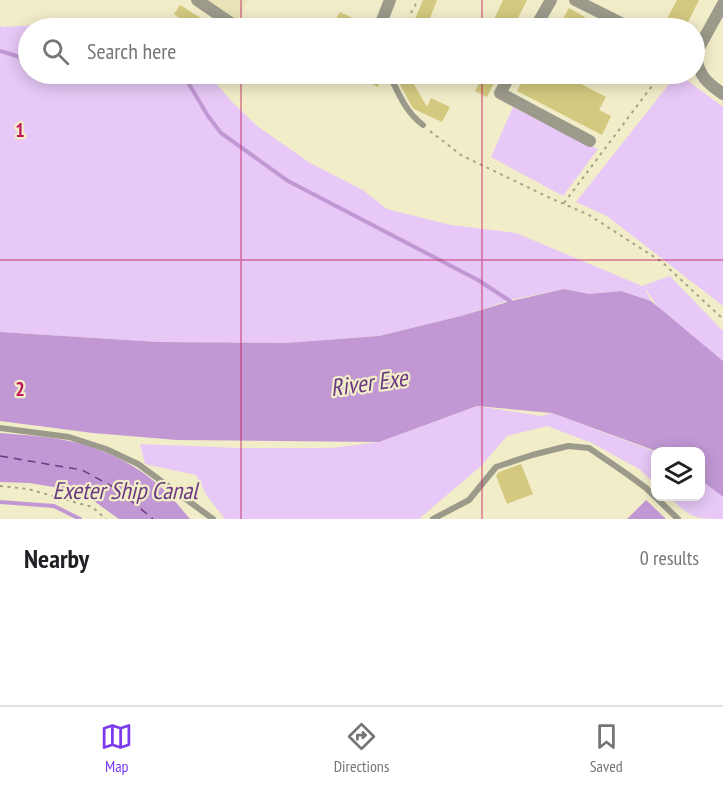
<!DOCTYPE html>
<html lang="en">
<head>
<meta charset="utf-8">
<style>
  body { margin:0; font-family:"PT Sans Narrow",sans-serif; background:#f2f2f2; color:#202124 }
  .controls { position:absolute; right:18px; bottom:18px; display:grid; overflow:hidden; border-radius:12px; box-shadow:0 3px 15px #0003 }
  .controls button { width:54px; height:54px; display:grid; place-items:center; padding:0; border:0; border-bottom:2px solid #e0e0e0; background:#fff; color:#202124; font:30px sans-serif }
  .list { margin:0; padding:0; list-style:none }
  h2 { display:flex; justify-content:space-between; align-items:center; height:78px; margin:0; padding:0 24px; font-size:26px }
  h2 small { font-size:20px; font-weight:400; color:#757577 }
  .icon { flex:none; width:33px; height:33px; fill:none; stroke:currentColor; stroke-width:2; stroke-linecap:round; stroke-linejoin:round }
  .map { position:relative; flex:none; width:723px; height:519px; overflow:hidden }
  .search { position:absolute; background:#fff; box-shadow:0 3px 15px #0003; left:18px; right:18px; top:18px; height:66px; display:flex; align-items:center; gap:15px; box-sizing:border-box; padding:0 21px; border-radius:33px; color:#757577; font-size:22px }
  .sheet { height:186px; background:#fff }
  nav { display:flex; justify-content:space-around; align-items:center; box-sizing:border-box; height:84px; border-top:2px solid #e0e0e0; background:#fff; font-size:16px; color:#757577 }
  nav a { display:grid; justify-items:center; gap:3px }
  nav .on { color:#7c3aed }
  .map>svg:first-child { display:block }
  .built { fill:#e9e3b7 }
  .green { fill:#e7c8f6 }
  .water { fill:#c198d4 }
  .lines { fill:none; stroke-linecap:round; stroke-linejoin:round }
  .stream { stroke:#c198d4; stroke-width:4 }
  .ferry { stroke:#6c3a82; stroke-width:1.5; stroke-dasharray:8 6; stroke-linecap:butt }
  .building { fill:#d4c97f }
  .path { stroke:#a6a287; stroke-width:2; stroke-dasharray:3 4.5; stroke-linecap:butt }
  .service { stroke:#9c9a8b; stroke-width:6 }
  .minor { stroke:#9c9a8b; stroke-width:12 }
  .grid { fill:none; stroke:#c2185b; stroke-width:1.5; stroke-opacity:0.55 }
  .labels { text-anchor:middle; stroke-width:4.5; stroke-linejoin:round; paint-order:stroke }
  .water-label { font-size:24px; font-style:italic; fill:#6c3a82; stroke:#f2edc9 }
  .grid-label { font-size:20px; text-anchor:middle; font-weight:bold; fill:#c2185b; stroke:#f2edc9; stroke-width:4.5; stroke-linejoin:round; paint-order:stroke }
</style>
</head>
<body>
<div class="map">
<svg width="723" height="519" viewBox="0 0 723 519">
  <rect width="100%" height="100%" fill="#f2edc9"/>
  <!-- built -->
  <path class="built" d="M 206,0 L 247,0 L 237,23 Z"/>
  <!-- green -->
  <path class="green" d="M 131,20 L 156,28 L 28,28 L 28,74 L 208,74 L 233,103 L 257,126 L 310,163 L 363,190 L 387,209 L 451,225 L 516,233 L 642,286 L 670,276 L 723,331 L 723,360 L 709,351 L 661,311 L 644,287 L 651,301 L 621,291 L 589,294 L 564,289 L 510,300 L 461,316 L 379,336 L 287,343 L 158,342 L 0,332 L 0,25 L 2,27 Z
    M 677,74 L 679,74 L 723,107 L 723,306 L 607,216 L 576,202 Z
    M 513,107 L 598,149 L 563,196 L 491,157 Z
    M 477,406 L 541,416 L 552,413 L 656,452 L 655,484 L 639,469 L 592,443 L 547,426 L 507,436 L 481,466 L 419,519 L 225,519 L 207,496 L 196,475 L 145,464 L 140,444 L 240,448 L 331,448 L 379,442 Z
    M 701,480 L 723,497 L 723,519 C 692,519 691,517 669,497 L 700,496 Z"/>
  <!-- water -->
  <path class="water" d="M 564,289 L 589,294 L 621,291 L 651,301 L 723,361 L 723,497 L 701,480 L 700,452 L 656,451 L 552,413 L 477,406 L 379,442 L 177,440 L 93,433 L 0,421 L 0,332 L 158,342 L 286,343 L 379,336 L 461,316 L 511,301 Z
    M 0,433 C 23,435 46,436 69,441 C 97,446 133,463 155,482 C 168,492 179,506 190,519 L 119,519 L 91,499 L 66,489 L 29,483 L 0,482 Z
    M 646,500 L 666,519 L 627,519 Z"/>
  <g class="lines">
    <!-- stream -->
    <path class="stream" d="M 0,51 L 20,57 L 28,57
      M 183,74 L 208,116 L 221,133 L 288,181 L 478,280 L 510,301
      M 0,502 L 54,506 L 80,519"/>
    <!-- ferry -->
    <path class="ferry" d="M 0,456 L 82,470 L 117,489 L 153,519"/>
  </g>
  <!-- building -->
  <path class="building" d="M 423,0 L 437,0 L 426,28 L 411,28 Z
    M 503,0 L 527,0 L 513,28 L 490,28 Z
    M 677,0 L 699,0 L 685,28 L 662,28 Z
    M 180,5 L 204,20 L 198,28 L 190,28 L 180,23 L 182,20 L 174,14 Z
    M 569,8 L 585,17 L 579,28 L 558,28 Z
    M 340,12 L 371,27 L 371,28 L 331,28 Z
    M 352,74 L 383,74 L 378,87 Z
    M 408,74 L 427,107 L 431,98 L 450,107 L 442,122 L 414,109 L 411,105 L 397,79 Z
    M 484,74 L 496,79 L 487,97 L 475,91 Z
    M 526,74 L 539,79 L 542,74 L 562,74 L 606,97 L 599,110 L 611,116 L 602,135 L 517,91 Z
    M 521,464 L 533,494 L 507,504 L 496,476 L 499,472 Z"/>
  <g class="lines">
    <!-- path -->
    <path class="path" d="M 411,13 L 418,0
      M 430,131 L 461,155 L 548,197 L 589,215 L 662,262 L 723,319
      M 564,203 L 661,74
      M 0,486 L 28,489 L 92,507 L 106,519"/>
    <!-- service -->
    <path class="service" d="M 389,74 C 399,94 405,111 423,125
      M 0,428 L 69,437 L 106,449 L 138,464 L 213,519
      M 433,519 L 469,500 L 496,467 L 532,455 L 568,446 L 589,448 L 627,474 L 646,488 L 678,519"/>
    <!-- minor -->
    <path class="minor" d="M 197,0 L 238,28
      M 575,0 L 631,28
      M 723,4 L 695,55 C 700,77 706,82 723,94
      M 379,28 L 390,0
      M 535,28 L 551,0
      M 511,74 L 500,93 L 590,141"/>
  </g>
  <!-- grid -->
  <path class="grid" d="M 241,0 L 241,28M 482,0 L 482,28M 241,74 L 241,519M 482,74 L 482,519M 0,260 L 723,260"/>
  <g class="labels">
    <!-- water labels -->
    <g class="water-label">
      <text transform="translate(369 383) rotate(-8)" y="8">River Exe</text>
      <text x="125" y="499">Exeter Ship Canal</text>
    </g>
  </g>
  <g class="grid-label">
    <text x="20" y="137">1</text>
    <text x="20" y="396">2</text>
  </g>
</svg>
<div class="controls">
<button><svg class="icon" aria-label="layers" viewBox="0 0 24 24"><path d="M12 4l9 5-9 5-9-5zM3 14l9 5 9-5"/></svg></button>
</div>
<div class="search"><svg class="icon" aria-label="search" viewBox="0 0 24 24"><circle cx="10" cy="10" r="6"/><path d="M15 15l6 6"/></svg>Search here</div>
</div>
<section class="sheet">
<h2>Nearby<small>0 results</small></h2>
<ul class="list">
</ul>
</section>
<nav>
<a class="on"><svg class="icon" aria-label="map" viewBox="0 0 24 24"><path d="M3 6l6-2 6 2 6-2v14l-6 2-6-2-6 2zM9 4v14M15 6v14"/></svg>Map</a>
<a><svg class="icon" aria-label="directions" viewBox="0 0 24 24"><path d="M12 3l9 9-9 9-9-9zM9 14v-3h6M13 9l2 2-2 2"/></svg>Directions</a>
<a><svg class="icon" aria-label="saved" viewBox="0 0 24 24"><path d="M7 4h10v16l-5-4-5 4z"/></svg>Saved</a>
</nav>
</body>
</html>
